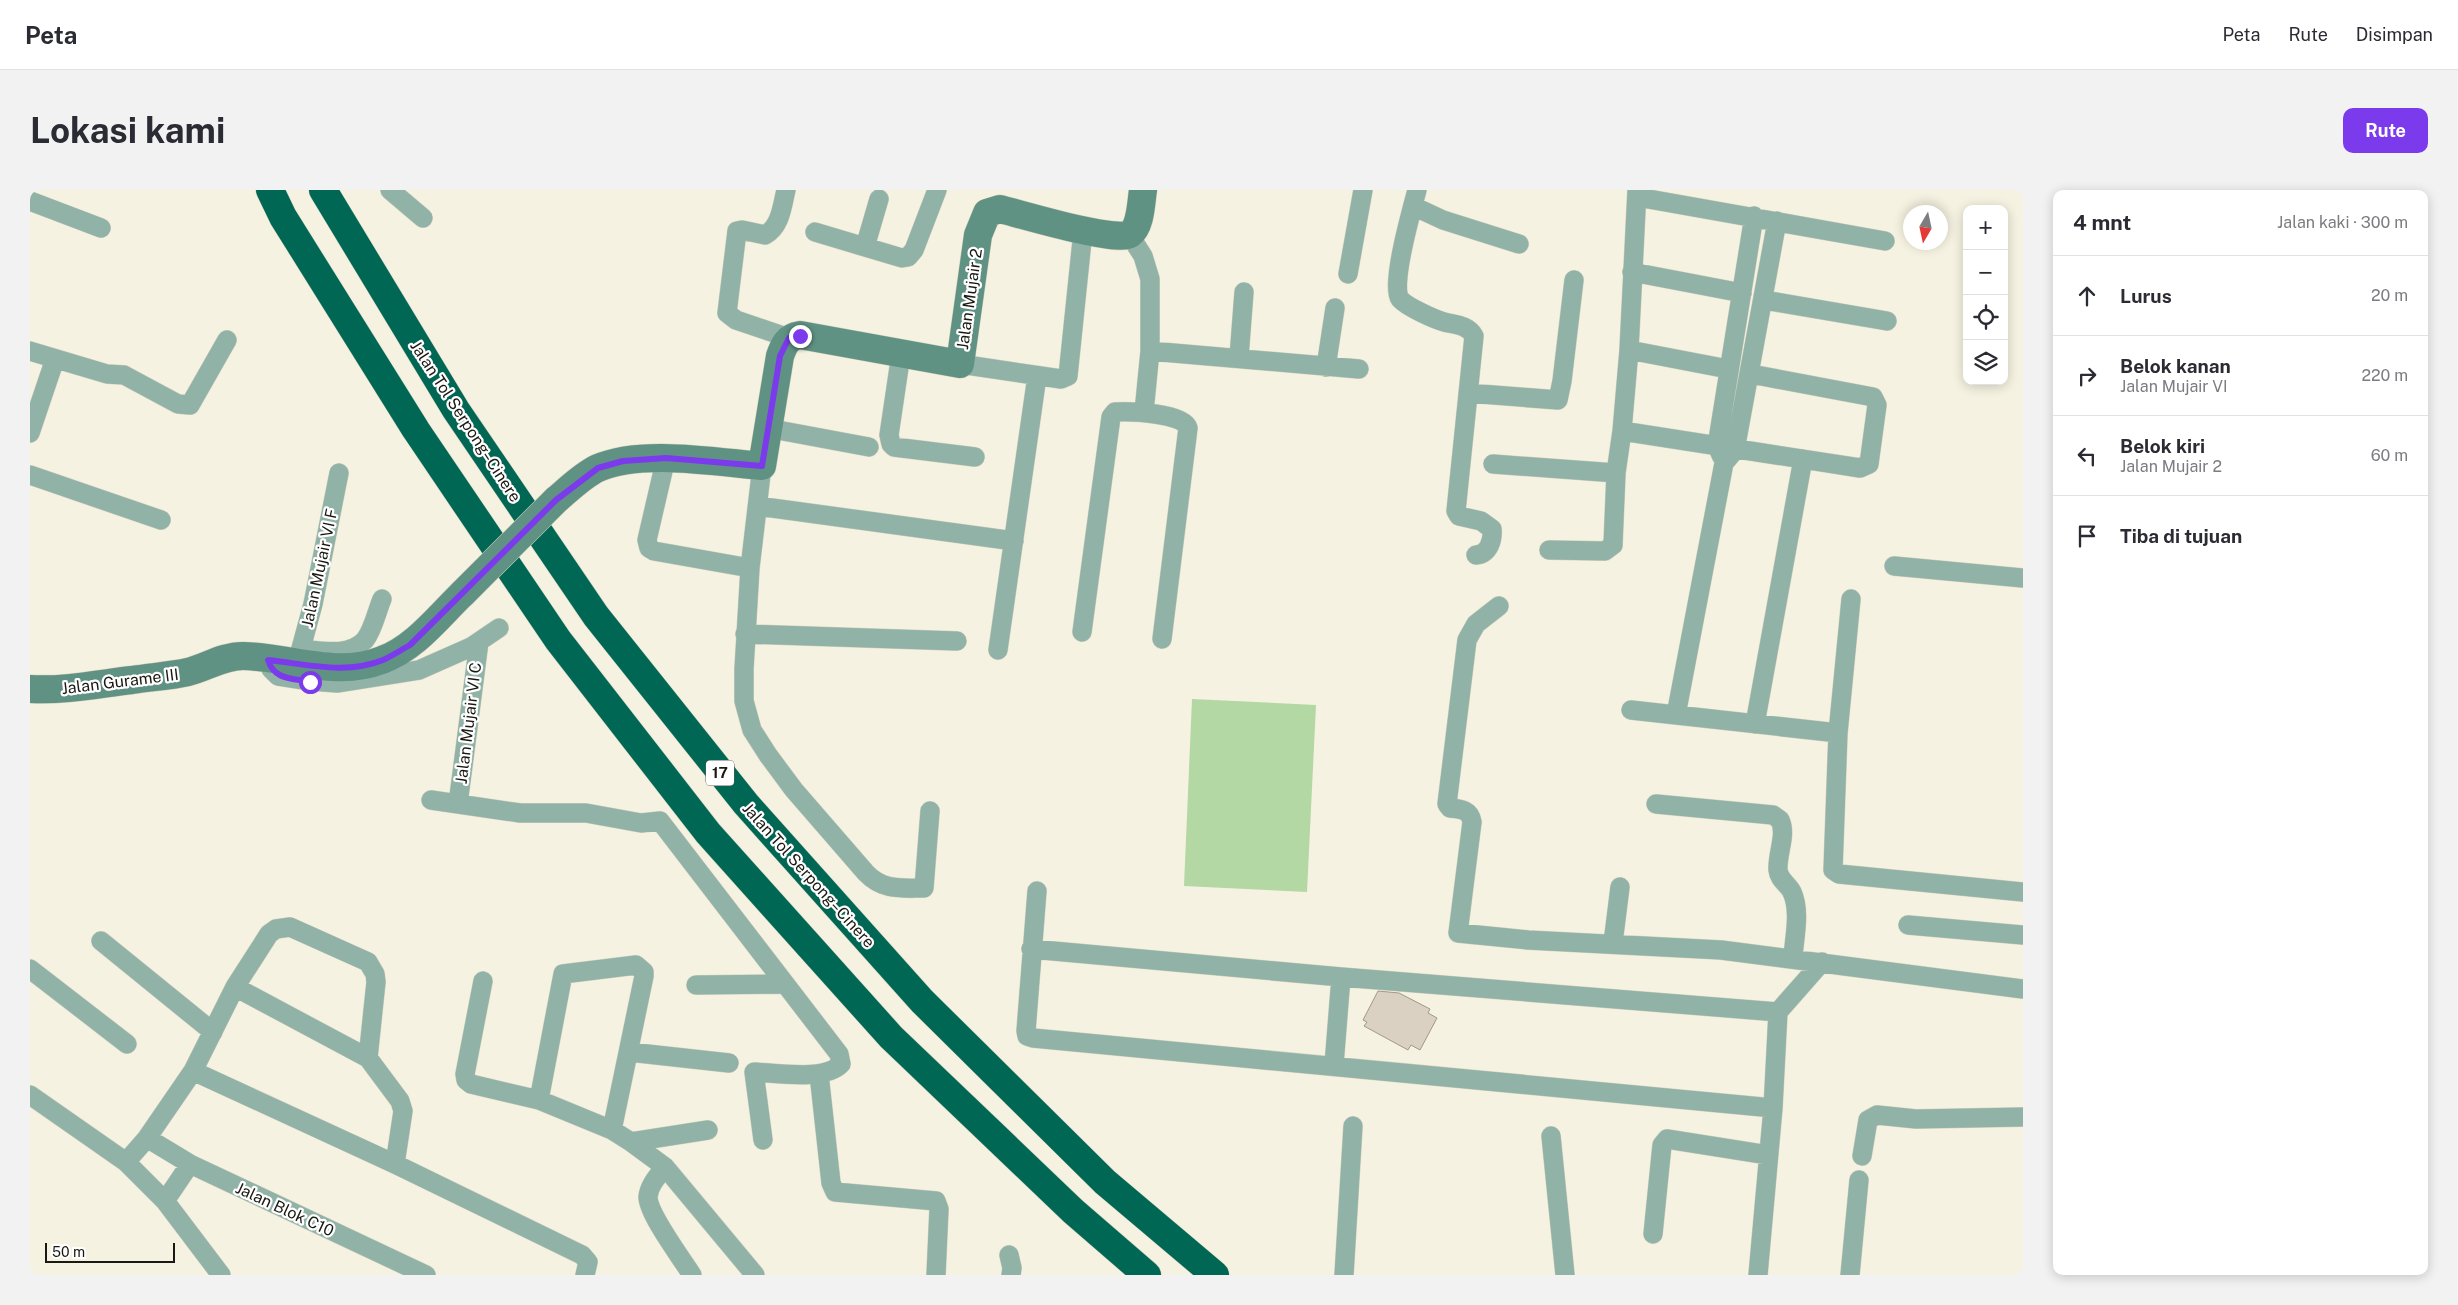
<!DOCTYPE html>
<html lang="id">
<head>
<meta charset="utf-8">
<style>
  body { margin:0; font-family:"Public Sans",sans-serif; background:#f2f2f3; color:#2b2b33 }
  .controls { position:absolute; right:15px; top:15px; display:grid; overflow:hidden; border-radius:10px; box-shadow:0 2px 12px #0003 }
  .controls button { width:45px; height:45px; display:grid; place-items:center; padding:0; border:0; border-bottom:1px solid #e1e1e2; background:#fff; color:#2b2b33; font:25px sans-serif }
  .compass { position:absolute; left:1873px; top:15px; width:45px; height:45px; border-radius:50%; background:#fff; box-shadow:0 2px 12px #0003; rotate:189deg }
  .scale { position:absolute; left:15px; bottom:12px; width:130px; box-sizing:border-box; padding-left:5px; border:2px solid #191812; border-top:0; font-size:14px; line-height:18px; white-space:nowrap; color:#191812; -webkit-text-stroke:4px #fff; paint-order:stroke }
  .stop { position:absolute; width:15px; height:15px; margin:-11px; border:4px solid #7c3aed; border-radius:50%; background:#fff }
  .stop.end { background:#7c3aed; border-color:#fff; box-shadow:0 1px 5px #0008 }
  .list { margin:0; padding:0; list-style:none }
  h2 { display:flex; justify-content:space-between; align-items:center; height:65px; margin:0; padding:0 20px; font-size:21px }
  h2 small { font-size:16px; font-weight:400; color:#7c7c81 }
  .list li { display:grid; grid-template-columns:32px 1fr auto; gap:15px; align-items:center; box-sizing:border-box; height:80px; padding:0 20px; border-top:1px solid #e1e1e2 }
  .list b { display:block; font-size:19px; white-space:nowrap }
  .list p { margin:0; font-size:16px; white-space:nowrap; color:#7c7c81 }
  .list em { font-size:16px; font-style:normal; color:#7c7c81 }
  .icon { flex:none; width:28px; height:28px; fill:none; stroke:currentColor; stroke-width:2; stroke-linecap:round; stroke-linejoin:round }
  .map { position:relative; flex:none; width:1993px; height:1085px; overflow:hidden; border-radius:10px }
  header { display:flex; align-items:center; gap:30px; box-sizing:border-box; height:70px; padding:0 25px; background:#fff; border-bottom:1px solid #e1e1e2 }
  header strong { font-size:24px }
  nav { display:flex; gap:28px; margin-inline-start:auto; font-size:18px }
  .intro { display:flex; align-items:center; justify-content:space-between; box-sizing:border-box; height:120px; padding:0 30px }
  h1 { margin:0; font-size:35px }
  .button { padding:12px 22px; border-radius:10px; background:#7c3aed; color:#fff; font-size:18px; font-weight:700 }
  main { display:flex; gap:30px; padding:0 30px }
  aside { flex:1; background:#fff; border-radius:10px; box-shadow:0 2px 12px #0003 }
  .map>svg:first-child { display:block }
  .green { fill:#b3d8a3 }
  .building { fill:#dad1c3; stroke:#a1988a }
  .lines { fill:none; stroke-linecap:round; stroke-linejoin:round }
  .street-casing { stroke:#d2cfc0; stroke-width:20 }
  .secondary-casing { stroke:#d2cfc0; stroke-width:29 }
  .highway-casing { stroke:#d2cfc0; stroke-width:29 }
  .street { stroke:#90b2a7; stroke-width:19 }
  .secondary { stroke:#5f9283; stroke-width:28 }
  .highway { stroke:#006754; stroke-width:28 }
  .secondary-bridge-casing { stroke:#d2cfc0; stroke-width:29; stroke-linecap:butt }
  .secondary-bridge { stroke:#5f9283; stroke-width:28 }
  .route { stroke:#7c3aed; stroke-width:6 }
  .labels { text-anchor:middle; stroke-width:4.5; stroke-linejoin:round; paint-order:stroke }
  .shield { fill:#fff; stroke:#5e5d59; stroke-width:1 }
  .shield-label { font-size:15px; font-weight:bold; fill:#191812 }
  .street-label { font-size:16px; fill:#191812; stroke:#fff }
</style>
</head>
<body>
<header>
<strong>Peta</strong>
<nav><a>Peta</a><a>Rute</a><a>Disimpan</a></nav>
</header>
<div class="intro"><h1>Lokasi kami</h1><a class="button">Rute</a></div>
<main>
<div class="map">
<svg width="1993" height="1085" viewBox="0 0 1993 1085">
  <rect width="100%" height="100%" fill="#f5f2e1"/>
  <!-- green -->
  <path class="green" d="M 1162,509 L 1286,515 L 1277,702 L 1154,696 Z"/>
  <!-- building -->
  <path class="building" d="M 1348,801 L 1369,803 L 1400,819 L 1398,823 L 1407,828 L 1390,860 L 1381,855 L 1378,860 L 1334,836 L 1337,832 L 1333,830 Z"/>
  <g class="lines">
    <!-- street casing -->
    <g class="street-casing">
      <path id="street" d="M 360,0 L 393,28
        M 756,0 C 752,16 751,36 735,45 L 712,40 L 707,41 L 697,123 L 706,130 L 759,148
        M 1387,0 C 1382,19 1360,96 1370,109 C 1377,117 1404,129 1414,132 C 1426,135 1438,135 1444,146 L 1426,321 L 1429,326 L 1451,331 L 1462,339 C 1463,350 1459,364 1446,365
        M 1607,7 L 1855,51
        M 0,11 L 71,38
        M 1383,16 L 1413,30 L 1489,54
        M 785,42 L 872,68 L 878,67 L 884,60 L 907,0
        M 1099,44 L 1113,66 L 1120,89 L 1120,161 L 1114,222
        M 835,57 L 849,9
        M 1602,82 L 1712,103
        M 1318,84 L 1333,0
        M 1734,110 L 1857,131
        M 1599,160 L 1698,179
        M 0,161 L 77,184 L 94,185 L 148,214 L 160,215 L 197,150
        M 1120,161 L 1329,179
        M 871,164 L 859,245 L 861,254 L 864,257 L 945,267
        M 1209,167 L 1214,102
        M 930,174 L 1031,189 L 1038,186 L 1053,41
        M 1296,177 L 1305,118
        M 1438,203 L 1528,210 L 1532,191 L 1544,90
        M 737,238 L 839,257
        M 1592,241 L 1830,278 L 1839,274 L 1847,215 L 1843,207 L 1721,184
        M 0,243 L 25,169
        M 1692,267 L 1687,256 L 1724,26
        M 636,268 L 617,350 L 619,358 L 624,361 L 720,378
        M 1463,274 L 1586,283
        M 732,276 L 720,378 L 714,479 L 714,511 L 722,540 L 738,565 L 764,600 L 836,683 C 853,701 872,698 894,698 L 900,621
        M 0,285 L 131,330
        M 728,316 L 984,351
        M 1519,360 L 1575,361 L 1583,355 L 1586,283 L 1592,241 L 1599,160 L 1607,0
        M 1864,376 L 1993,388
        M 1821,409 L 1808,543 L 1803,680 L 1809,684 L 1993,702
        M 1469,416 L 1446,434 L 1437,450 L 1417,614 L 1420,618 C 1430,619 1440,619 1442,632 L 1428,743 L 1498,750 L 1691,760 L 1993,799
        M 1052,442 L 1081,227 L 1085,222 C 1099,221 1154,223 1158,238 L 1132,449
        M 715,444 L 927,451
        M 271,459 C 292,461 319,467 335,450 C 343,440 347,421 352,409
        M 968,460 L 1007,186
        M 238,470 L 241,479 L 248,486 L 280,491 L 307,493 L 389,480 L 441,457 L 469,438
        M 267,473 L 283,414 L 309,283
        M 1601,520 L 1808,543
        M 1646,525 L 1694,273 L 1705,260 L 1747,31
        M 1725,534 L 1773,269
        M 401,610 L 490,623 L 556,623 L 611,633 L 630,631 L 809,864 L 811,874 C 795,891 747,883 724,882 L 733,950
        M 428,614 L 449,452
        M 1626,614 L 1743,625 L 1750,630 C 1757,645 1747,663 1748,680 C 1749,690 1758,694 1762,702 C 1771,722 1764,748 1763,768
        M 1007,701 L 996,841 L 997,846 L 1003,848 L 1743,918
        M 1878,735 L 1993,745
        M 71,751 L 183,842
        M 1583,753 L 1590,697
        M 1001,759 L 1311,787 L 1748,822
        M 0,779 L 97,854
        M 453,791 L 435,884 L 436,890 L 441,894 L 509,910 L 582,940 L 601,952 L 635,977 L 725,1085
        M 666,795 L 754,794
        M 205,797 L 338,868
        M 1748,822 L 1792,772
        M 599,862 L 699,873
        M 1304,875 L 1311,787
        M 163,881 L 365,974 L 552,1065 L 558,1072 L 555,1085
        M 789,884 L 801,993 L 805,1002 L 906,1011 L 909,1019 L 906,1085
        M 0,905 L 96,972 L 135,1011 L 191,1085
        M 509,910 L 533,784 L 606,775 L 614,782 L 614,786 L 582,940
        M 1521,946 L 1535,1085
        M 117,948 L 160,974 L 396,1085
        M 601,952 L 678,940
        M 1832,966 L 1838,930 L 1847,925 L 1886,929 L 1993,927
        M 96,972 L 117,948 L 163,881 L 205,797 L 239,744 L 246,739 L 260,737 L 338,772 L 345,784 L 346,792 L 338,868 L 370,911 L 373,921 L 365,974
        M 635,977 C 628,986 619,995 618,1007 C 618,1024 652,1069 662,1085
        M 135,1011 L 160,974
        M 1623,1044 L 1632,955 L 1637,949 L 1738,965
        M 979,1065 L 982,1078 L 981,1085
        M 1314,1085 L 1323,936
        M 1728,1085 L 1743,918 L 1748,822
        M 1820,1085 L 1829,990"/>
    </g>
    <!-- secondary casing -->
    <g class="secondary-casing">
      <path id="secondary" d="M 526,310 C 539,299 553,285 568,278 C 611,259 685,272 732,276 L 750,166 C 754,155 757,147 770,145 L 930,174 L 948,45 L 957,23 L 970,19 C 990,24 1086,53 1100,44 C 1111,36 1111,12 1113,0
        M 0,499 C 34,501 68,494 102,490 C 121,487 140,486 158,482 C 177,477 193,466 213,466 C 260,467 306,488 352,470 C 385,458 408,427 433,403"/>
    </g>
    <!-- highway casing -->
    <g class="highway-casing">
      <path id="highway" d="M 240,0 L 253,27 L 386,240 L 528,450 L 678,643 L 861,847 L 1043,1021 L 1117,1085
        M 293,0 L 426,220 L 566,426 L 716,614 L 892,811 L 1075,992 L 1185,1085"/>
    </g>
    <!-- street -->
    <use href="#street" class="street"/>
    <!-- secondary -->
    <use href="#secondary" class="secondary"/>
    <!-- highway -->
    <use href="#highway" class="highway"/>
    <!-- secondary-bridge casing -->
    <g class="secondary-bridge-casing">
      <path id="secondary-bridge" d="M 433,403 L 526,310"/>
    </g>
    <!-- secondary-bridge -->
    <use href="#secondary-bridge" class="secondary-bridge"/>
  </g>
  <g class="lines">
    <!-- route -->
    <path class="route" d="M 280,492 C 262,488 244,490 238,470 C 276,474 316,485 353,470 C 362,466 371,460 380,455 L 526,310 L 568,278 L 593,271 L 636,268 L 732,276 L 750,166 L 759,148 L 770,146"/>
  </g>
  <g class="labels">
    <!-- shield labels -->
    <rect class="shield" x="676" y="570.5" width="28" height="25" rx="4"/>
    <g class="shield-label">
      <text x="690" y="588">17</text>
    </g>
    <!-- street labels -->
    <g class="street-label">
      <text transform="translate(939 109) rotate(-82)" y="6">Jalan Mujair 2</text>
      <text transform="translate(436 231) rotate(57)" y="6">Jalan Tol Serpong–Cinere</text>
      <text transform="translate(289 378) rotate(-78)" y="6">Jalan Mujair VI F</text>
      <text transform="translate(90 491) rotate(-7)" y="6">Jalan Gurame III</text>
      <text transform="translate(438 533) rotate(-83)" y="6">Jalan Mujair VI C</text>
      <text transform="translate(779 685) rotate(48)" y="6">Jalan Tol Serpong–Cinere</text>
      <text transform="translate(255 1019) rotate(25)" y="6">Jalan Blok C10</text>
    </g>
  </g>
</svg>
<div class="controls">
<button>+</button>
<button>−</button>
<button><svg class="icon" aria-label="locate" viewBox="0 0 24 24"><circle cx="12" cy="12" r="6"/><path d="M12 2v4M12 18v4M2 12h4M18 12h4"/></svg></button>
<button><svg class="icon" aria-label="layers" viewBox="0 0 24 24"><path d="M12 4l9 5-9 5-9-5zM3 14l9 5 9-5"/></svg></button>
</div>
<svg class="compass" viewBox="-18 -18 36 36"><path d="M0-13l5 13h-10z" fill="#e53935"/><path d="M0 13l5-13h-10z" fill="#7c7c81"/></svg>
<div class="scale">50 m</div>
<div class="stop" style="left:280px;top:492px"></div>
<div class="stop end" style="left:770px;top:146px"></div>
</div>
<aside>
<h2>4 mnt<small>Jalan kaki · 300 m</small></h2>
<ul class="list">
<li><svg class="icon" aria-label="ahead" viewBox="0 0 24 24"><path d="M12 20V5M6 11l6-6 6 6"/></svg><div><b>Lurus</b></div><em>20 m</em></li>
<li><svg class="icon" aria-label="right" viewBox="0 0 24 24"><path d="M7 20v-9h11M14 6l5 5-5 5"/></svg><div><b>Belok kanan</b><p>Jalan Mujair VI</p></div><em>220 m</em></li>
<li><svg class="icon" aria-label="left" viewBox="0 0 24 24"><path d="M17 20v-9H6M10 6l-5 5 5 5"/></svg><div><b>Belok kiri</b><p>Jalan Mujair 2</p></div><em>60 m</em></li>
<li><svg class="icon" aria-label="arrive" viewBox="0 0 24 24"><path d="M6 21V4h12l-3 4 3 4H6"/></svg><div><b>Tiba di tujuan</b></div></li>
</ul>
</aside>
</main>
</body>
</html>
